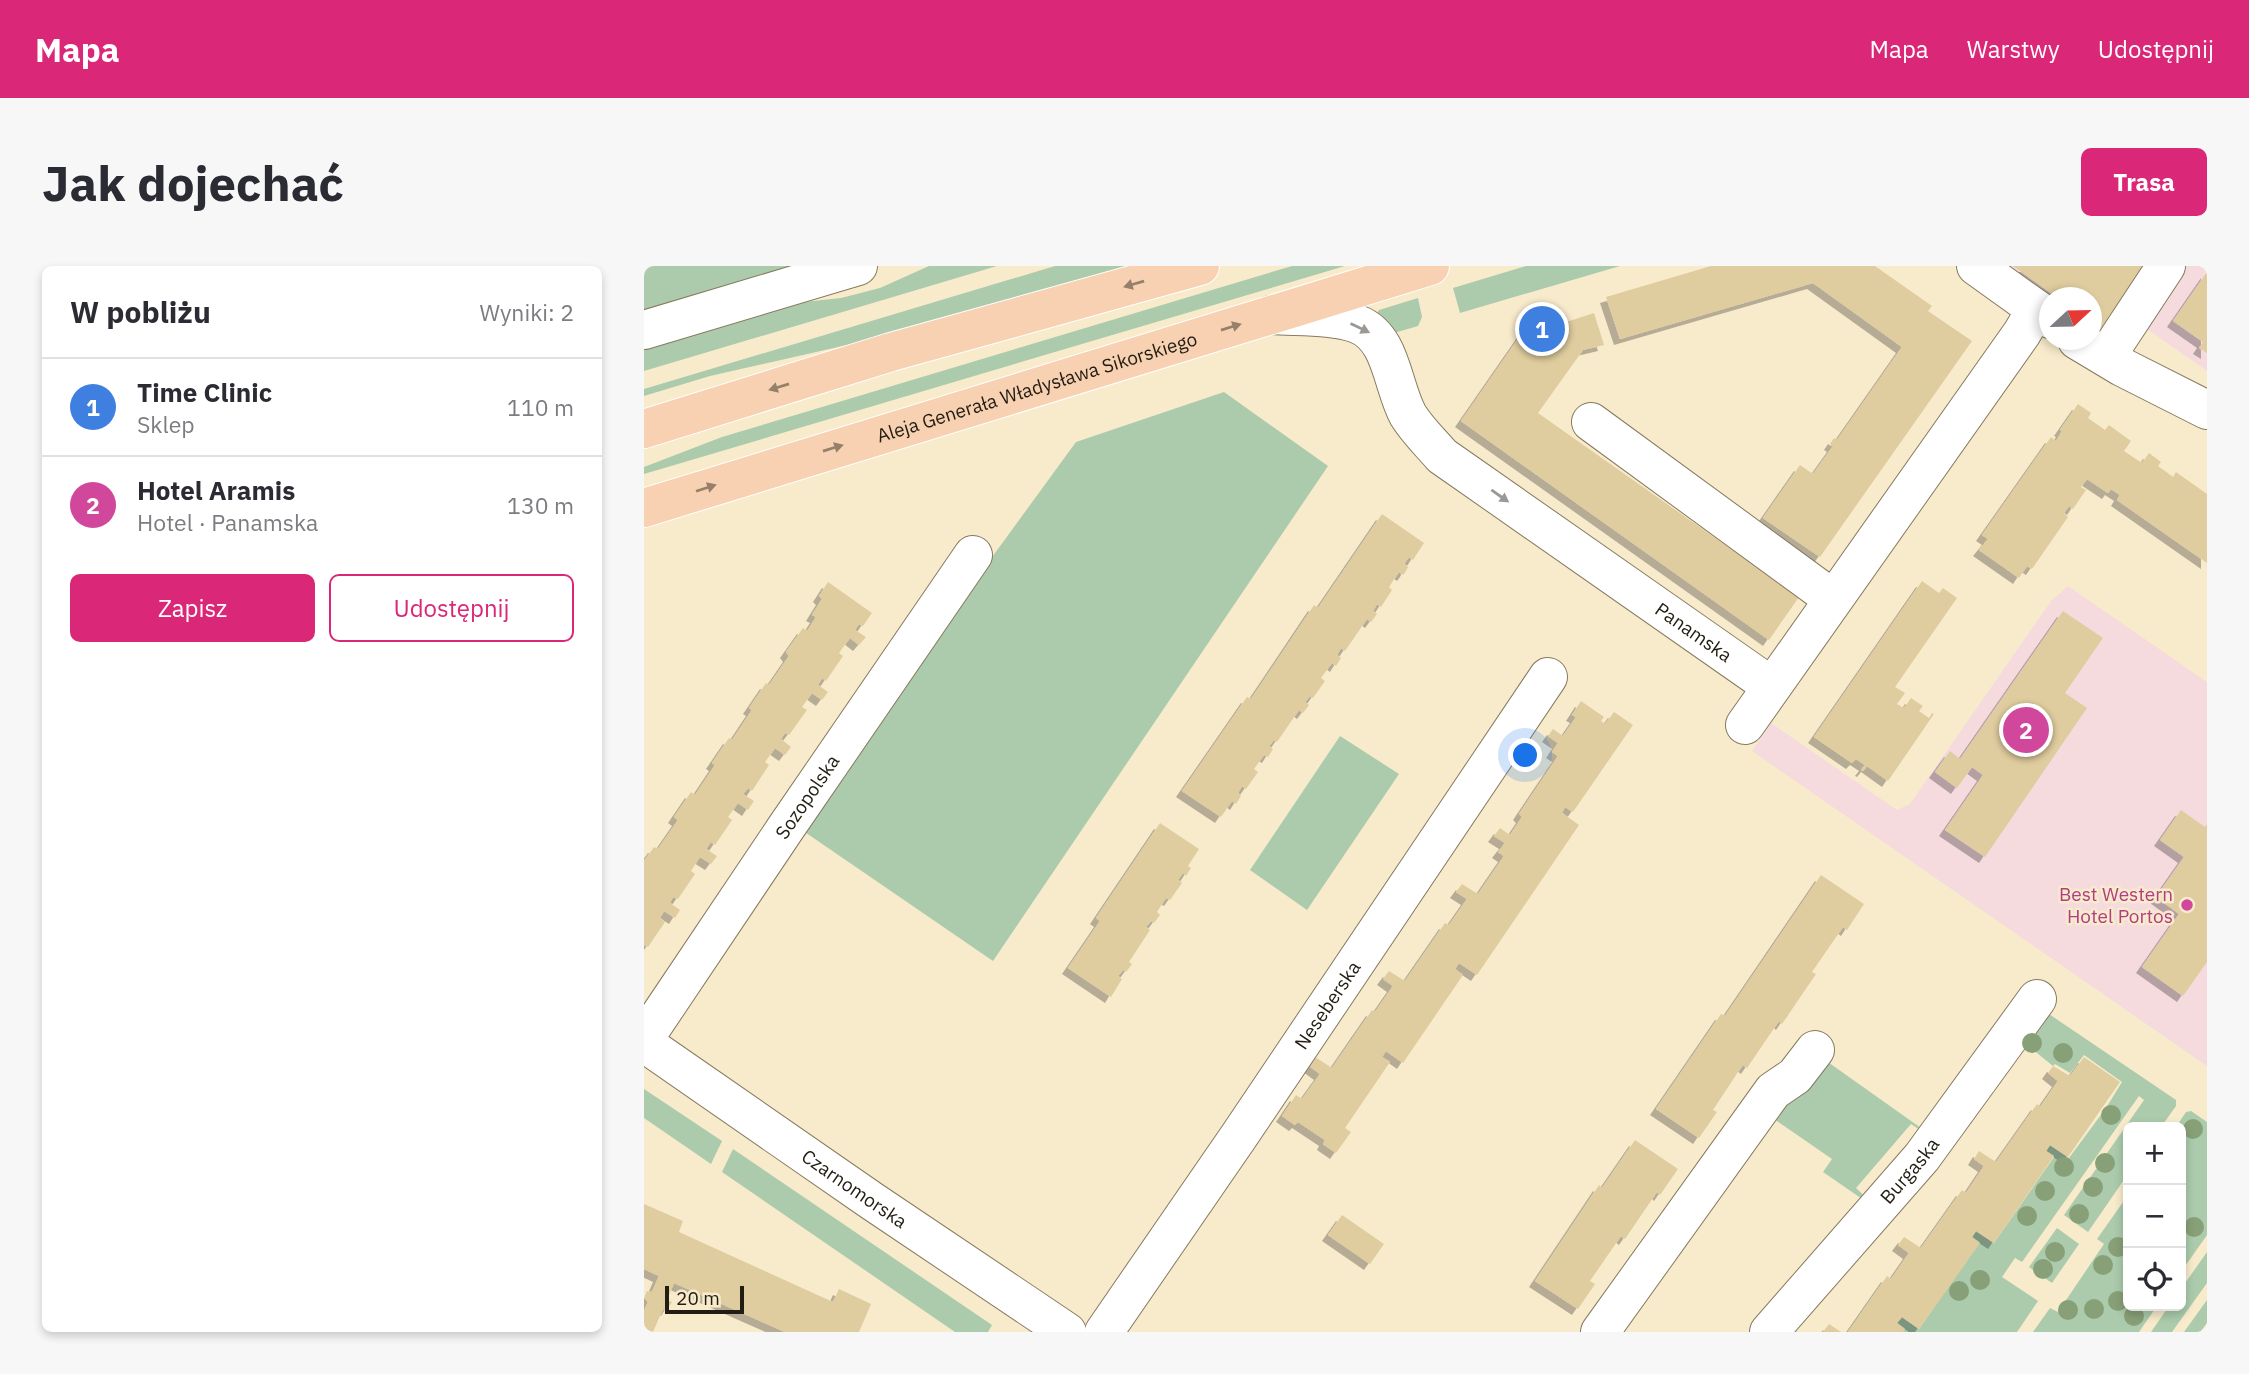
<!DOCTYPE html>
<html lang="pl">
<head>
<meta charset="utf-8">
<style>
  body { margin:0; font-family:"IBM Plex Sans",sans-serif; background:#f7f7f7; color:#2b2b33 }
  .controls { position:absolute; right:21px; bottom:21px; display:grid; overflow:hidden; border-radius:10px; box-shadow:0 4px 10px #0003 }
  .controls button { width:63px; height:63px; display:grid; place-items:center; padding:0; border:0; border-bottom:2px solid #e1e1e2; background:#fff; color:#2b2b33; font:35px sans-serif }
  .compass { position:absolute; left:1395px; top:21px; width:63px; height:63px; border-radius:50%; background:#fff; box-shadow:0 4px 10px #0003; rotate:68deg }
  .scale { position:absolute; left:21px; bottom:18px; width:79px; box-sizing:border-box; padding-left:7px; border:4px solid #221d12; border-top:0; font-size:19px; line-height:24px; white-space:nowrap; color:#221d12; -webkit-text-stroke:5px #f8ebcc; paint-order:stroke }
  .you { position:absolute; left:882px; top:490px; width:24px; height:24px; margin:-18px; border:5px solid #fff; border-radius:50%; background:#1a73e8; box-shadow:0 0 0 10px #1a73e833 }
  .badge { display:grid; place-items:center; width:46px; height:46px; border-radius:50%; background:#db2777; color:#fff; font-size:23px; font-weight:700 }
  .pin { position:absolute; translate:-50% -50%; border:4px solid #fff; box-shadow:0 2px 7px #0006 }
  .list { margin:0; padding:0; list-style:none }
  h2 { display:flex; justify-content:space-between; align-items:center; height:91px; margin:0; padding:0 28px; font-size:30px }
  h2 small { font-size:23px; font-weight:400; color:#7c7c81 }
  .list li { display:grid; grid-template-columns:46px 1fr auto; gap:21px; align-items:center; box-sizing:border-box; height:98px; padding:0 28px; border-top:2px solid #e1e1e2 }
  .list b { display:block; font-size:26px; white-space:nowrap }
  .list p { margin:0; font-size:23px; white-space:nowrap; color:#7c7c81 }
  .list em { font-size:23px; font-style:normal; color:#7c7c81 }
  .actions { display:flex; gap:14px; padding:21px 28px }
  .actions a { flex:1; padding:16px 0; border:2px solid #db2777; border-radius:10px; text-align:center; font-size:24px; color:#db2777 }
  .actions .main { background:#db2777; color:#fff }
  .icon { flex:none; width:38px; height:38px; fill:none; stroke:currentColor; stroke-width:2; stroke-linecap:round; stroke-linejoin:round }
  .map { position:relative; flex:none; width:1563px; height:1066px; overflow:hidden; border-radius:10px }
  header { display:flex; align-items:center; gap:42px; box-sizing:border-box; height:98px; padding:0 35px; background:#db2777; color:#fff }
  header strong { font-size:33px }
  nav { display:flex; gap:38px; margin-inline-start:auto; font-size:24px }
  .intro { display:flex; align-items:center; justify-content:space-between; box-sizing:border-box; height:168px; padding:0 42px }
  h1 { margin:0; font-size:49px }
  .button { padding:18px 32px; border-radius:10px; background:#db2777; color:#fff; font-size:24px; font-weight:700 }
  main { display:flex; gap:42px; padding:0 42px }
  aside { flex:1; background:#fff; border-radius:10px; box-shadow:0 4px 10px #0003 }
  .map>svg:first-child { display:block }
  .commercial { fill:#f5dade }
  .green { fill:#abcbac }
  .building { fill:#e0cd9f; filter:url(#shadow) }
  .lines { fill:none; stroke-linecap:round; stroke-linejoin:round }
  .minor-casing { stroke:#867a5f; stroke-width:40 }
  .major-casing { stroke:#fff; stroke-width:40 }
  .minor { stroke:#fff; stroke-width:38 }
  .major { stroke:#f7d1b1; stroke-width:38 }
  .tree { fill:#88a077 }
  .oneway { fill:#978069 }
  .oneway2 { fill:#9c9994 }
  .hotel-dot { fill:#d1479c; stroke:#f8ebcc; stroke-width:2.5 }
  .labels { text-anchor:middle; stroke-width:5; stroke-linejoin:round; paint-order:stroke }
  .street-label { font-size:19px; fill:#221d12; stroke:#f8ebcc }
  .hotel-label { font-size:19px; fill:#b23c85; stroke:#f8ebcc; text-anchor:end }
</style>
</head>
<body>
<header>
<strong>Mapa</strong>
<nav><a>Mapa</a><a>Warstwy</a><a>Udostępnij</a></nav>
</header>
<div class="intro"><h1>Jak dojechać</h1><a class="button">Trasa</a></div>
<main>
<aside>
<h2>W pobliżu<small>Wyniki: 2</small></h2>
<ul class="list">
<li><span class="badge" style="background:#3f7fe0">1</span><div><b>Time Clinic</b><p>Sklep</p></div><em>110 m</em></li>
<li><span class="badge" style="background:#d1479c">2</span><div><b>Hotel Aramis</b><p>Hotel · Panamska</p></div><em>130 m</em></li>
</ul>
<div class="actions"><a class="main">Zapisz</a><a>Udostępnij</a></div>
</aside>
<div class="map">
<svg width="1563" height="1066" viewBox="0 0 1563 1066">
  <defs>
    <filter id="shadow"><feDropShadow dx="-6" dy="6" stdDeviation="0" flood-color="#0004"/></filter>
  </defs>
  <rect width="100%" height="100%" fill="#f8ebcc"/>
  <!-- commercial -->
  <path class="commercial" d="M 1339,0 L 1563,0 L 1563,105 L 1476,44 L 1451,80 L 1448,74 L 1448,32 L 1406,32 Z
    M 1424,320 L 1563,416 L 1563,800 L 1108,485 L 1127,457 L 1253,544 L 1266,538 L 1407,335 Z"/>
  <!-- green -->
  <path class="green" d="M 0,0 L 150,0 L 0,45 Z
    M 285,0 L 353,0 L 0,105 L 0,74 L 105,42 L 197,32 L 236,22 Z
    M 411,0 L 490,0 L 234,72 L 66,110 L 0,130 L 0,123 Z
    M 648,0 L 701,0 L 0,208 L 0,201 L 78,171 Z
    M 882,0 L 976,0 L 816,47 L 809,22 Z
    M 774,32 L 778,51 L 774,60 L 750,67 L 732,49 L 735,44 Z
    M 580,126 L 684,200 L 349,695 L 152,560 L 432,176 Z
    M 696,470 L 755,508 L 663,644 L 606,604 Z
    M 1402,746 L 1532,834 L 1532,840 L 1517,861 L 1484,861 L 1484,908 L 1444,966 L 1420,949 L 1500,834 L 1495,830 L 1378,996 L 1371,992 L 1358,1011 L 1394,1035 L 1373,1066 L 1259,1066 L 1253,1057 L 1258,1051 L 1275,1063 L 1335,977 L 1328,971 L 1332,965 L 1350,977 L 1410,891 L 1402,885 L 1406,879 L 1425,892 L 1462,842 L 1478,816 L 1440,789 L 1426,807 L 1411,798 L 1409,800 L 1382,778 Z
    M 1174,789 L 1284,867 L 1282,868 L 1267,858 L 1212,922 L 1226,935 L 1224,937 L 1179,906 L 1188,893 L 1130,853 Z
    M 0,823 L 78,875 L 67,898 L 0,852 Z
    M 1547,845 L 1563,856 L 1563,969 L 1537,1006 L 1537,861 L 1532,861 L 1542,846 Z
    M 89,883 L 348,1059 L 344,1066 L 311,1066 L 78,906 Z
    M 1484,929 L 1484,1040 L 1513,1040 L 1495,1066 L 1389,1066 L 1406,1042 L 1414,1046 L 1460,978 L 1453,973 Z
    M 1413,962 L 1435,978 L 1408,1017 L 1385,1001 Z
    M 1563,986 L 1563,1017 L 1528,1066 L 1507,1066 L 1525,1040 L 1537,1040 L 1537,1023 Z
    M 1563,1034 L 1563,1057 L 1556,1066 L 1540,1066 Z"/>
  <!-- building -->
  <path class="building" d="M 1067,0 L 1231,0 L 1288,40 L 1284,45 L 1328,75 L 1176,291 L 1119,252 L 1156,199 L 1169,208 L 1189,180 L 1186,178 L 1190,172 L 1193,174 L 1258,81 L 1169,17 L 976,73 L 962,31 Z
    M 1369,0 L 1500,0 L 1457,62 L 1448,55 L 1448,32 L 1414,32 Z
    M 1563,6 L 1563,87 L 1555,82 L 1559,76 L 1529,55 Z
    M 894,44 L 913,59 L 950,47 L 960,79 L 939,84 L 894,147 L 1155,331 L 1125,374 L 817,155 Z
    M 1434,138 L 1447,147 L 1444,152 L 1461,164 L 1465,159 L 1487,175 L 1480,185 L 1498,197 L 1505,187 L 1517,196 L 1514,200 L 1521,205 L 1529,211 L 1532,206 L 1563,228 L 1563,297 L 1473,234 L 1476,229 L 1467,223 L 1464,227 L 1443,213 L 1437,221 L 1442,224 L 1429,243 L 1425,240 L 1420,247 L 1424,251 L 1388,303 L 1383,300 L 1375,312 L 1335,284 L 1344,273 L 1338,269 L 1407,171 L 1412,175 L 1418,165 L 1416,164 Z
    M 738,248 L 780,277 L 769,294 L 765,291 L 760,298 L 764,301 L 762,305 L 759,309 L 755,306 L 745,321 L 748,324 L 737,341 L 733,338 L 729,345 L 733,348 L 727,356 L 723,353 L 701,385 L 697,382 L 693,389 L 697,392 L 692,400 L 688,397 L 677,412 L 681,415 L 669,432 L 666,430 L 661,436 L 665,439 L 659,447 L 655,444 L 633,476 L 630,474 L 625,480 L 629,483 L 624,491 L 620,489 L 610,503 L 614,506 L 602,523 L 598,520 L 594,527 L 597,530 L 592,538 L 588,535 L 577,551 L 538,525 L 603,431 L 607,433 L 670,339 L 674,342 Z
    M 1278,315 L 1295,327 L 1299,322 L 1313,332 L 1251,421 L 1261,427 L 1253,438 L 1260,442 L 1267,432 L 1279,440 L 1275,445 L 1285,452 L 1288,447 L 1290,448 L 1244,515 L 1223,500 L 1219,505 L 1217,504 L 1221,499 L 1212,493 L 1208,497 L 1170,471 Z
    M 184,316 L 228,347 L 219,360 L 215,358 L 211,364 L 222,371 L 215,379 L 206,372 L 195,387 L 199,390 L 182,415 L 178,412 L 174,419 L 184,426 L 178,434 L 168,427 L 158,441 L 163,444 L 145,469 L 141,467 L 137,473 L 147,481 L 141,489 L 131,482 L 129,485 L 121,496 L 125,499 L 108,525 L 104,522 L 99,528 L 110,535 L 104,544 L 94,537 L 84,551 L 88,554 L 71,579 L 67,576 L 62,583 L 73,590 L 67,598 L 56,591 L 47,605 L 51,608 L 34,633 L 29,631 L 26,637 L 36,644 L 31,652 L 20,645 L 16,652 L 21,656 L 4,681 L 0,679 L 0,595 L 10,581 L 14,583 L 34,554 L 30,551 L 47,526 L 51,529 L 71,499 L 68,497 L 85,472 L 88,474 L 108,444 L 105,442 L 122,417 L 125,419 L 145,390 L 142,386 L 159,362 L 163,365 L 172,351 L 168,349 L 178,333 L 175,330 Z
    M 1419,345 L 1459,372 L 1421,427 L 1443,442 L 1341,591 L 1301,564 L 1339,509 L 1328,501 L 1313,522 L 1291,506 L 1306,485 L 1316,493 Z
    M 937,435 L 960,451 L 957,455 L 961,458 L 970,446 L 989,459 L 929,546 L 921,541 L 918,547 L 935,559 L 833,709 L 815,697 L 811,703 L 819,709 L 759,797 L 742,785 L 738,791 L 746,796 L 701,862 L 707,866 L 692,887 L 679,878 L 681,874 L 654,856 L 651,859 L 638,850 L 652,829 L 658,833 L 676,808 L 665,800 L 671,791 L 688,802 L 728,744 L 731,746 L 749,720 L 739,713 L 745,705 L 761,715 L 801,657 L 805,659 L 823,633 L 812,626 L 818,618 L 834,628 L 860,590 L 854,586 L 861,577 L 850,570 L 856,562 L 866,569 L 878,551 L 875,548 L 914,490 L 908,486 L 914,477 L 904,470 L 909,463 L 919,470 L 932,451 L 928,449 Z
    M 1537,544 L 1561,561 L 1563,558 L 1563,696 L 1539,730 L 1498,701 L 1535,648 L 1512,631 L 1540,591 L 1516,574 Z
    M 516,557 L 555,583 L 544,600 L 547,602 L 542,610 L 539,607 L 534,614 L 538,617 L 526,634 L 522,632 L 513,646 L 516,649 L 510,657 L 507,655 L 502,661 L 506,664 L 485,696 L 488,698 L 482,706 L 479,704 L 474,710 L 478,713 L 467,731 L 424,702 L 456,655 L 452,652 Z
    M 1177,609 L 1220,638 L 1203,664 L 1199,661 L 1168,706 L 1172,708 L 1138,758 L 1135,755 L 1103,802 L 1099,799 L 1094,806 L 1069,844 L 1073,846 L 1055,872 L 1012,843 L 1077,748 L 1081,750 Z
    M 1440,791 L 1476,816 L 1424,891 L 1406,879 L 1402,885 L 1410,890 L 1350,977 L 1332,965 L 1328,971 L 1336,977 L 1275,1063 L 1258,1051 L 1253,1057 L 1261,1063 L 1259,1066 L 1204,1066 L 1243,1010 L 1247,1013 L 1265,987 L 1254,979 L 1260,971 L 1277,982 L 1318,924 L 1322,927 L 1340,900 L 1330,893 L 1335,885 L 1352,896 L 1393,838 L 1396,841 L 1414,815 L 1404,807 L 1409,800 L 1426,810 Z
    M 991,874 L 1034,903 L 1016,929 L 1013,926 L 981,973 L 977,970 L 946,1015 L 951,1018 L 934,1043 L 891,1015 L 955,919 L 958,922 Z
    M 0,938 L 39,955 L 35,966 L 189,1036 L 195,1023 L 227,1038 L 215,1066 L 141,1066 L 30,1017 L 23,1034 L 28,1036 L 23,1044 L 19,1043 L 9,1066 L 0,1066 L 0,1045 L 4,1036 L 0,1032 L 3,1025 L 8,1026 L 15,1010 L 0,1003 Z
    M 698,949 L 740,978 L 726,998 L 684,969 Z
    M 1185,1058 L 1197,1066 L 1179,1066 Z"/>
  <g class="lines">
    <!-- minor casing -->
    <g class="minor-casing">
      <g id="minor">
        <path d="M 1332,0 L 1406,53"/>
        <path id="s1" d="M 627,49 C 653,51 690,49 713,58 C 748,71 748,120 764,149 C 773,164 787,177 798,190 L 1127,420"/>
        <path d="M 0,64 L 214,0"/>
        <path d="M 1433,74 L 1478,101 L 1563,144"/>
        <path d="M 1462,91 L 1522,0"/>
        <path d="M 947,156 L 1189,333"/>
        <path d="M 1101,459 L 1378,67 L 1392,43"/>
        <path id="s2" d="M 0,773 L 141,563 L 329,289"/>
        <path id="s3" d="M 0,777 L 228,935 L 423,1066"/>
        <path id="s4" d="M 460,1066 L 595,870 L 904,411"/>
        <path d="M 956,1066 L 1129,825 L 1151,810 L 1171,784"/>
        <path id="s5" d="M 1125,1066 L 1278,891 L 1393,733"/>
      </g>
    </g>
    <!-- major casing -->
    <g class="major-casing">
      <g id="major">
        <path d="M 0,163 L 247,86 L 556,0"/>
        <path id="s6" d="M 0,242 L 786,0"/>
      </g>
    </g>
    <!-- minor -->
    <use href="#minor" class="minor"/>
    <!-- major -->
    <use href="#major" class="major"/>
  </g>
  <!-- trees -->
  <g class="tree">
    <circle cx="1388" cy="777" r="10"/>
    <circle cx="1419" cy="787" r="10"/>
    <circle cx="1467" cy="849" r="10"/>
    <circle cx="1549" cy="863" r="10"/>
    <circle cx="1461" cy="897" r="10"/>
    <circle cx="1420" cy="901" r="10"/>
    <circle cx="1449" cy="921" r="10"/>
    <circle cx="1401" cy="925" r="10"/>
    <circle cx="1435" cy="948" r="10"/>
    <circle cx="1383" cy="950" r="10"/>
    <circle cx="1550" cy="961" r="10"/>
    <circle cx="1474" cy="981" r="10"/>
    <circle cx="1411" cy="986" r="10"/>
    <circle cx="1459" cy="999" r="10"/>
    <circle cx="1399" cy="1003" r="10"/>
    <circle cx="1336" cy="1014" r="10"/>
    <circle cx="1315" cy="1025" r="10"/>
    <circle cx="1474" cy="1035" r="10"/>
    <circle cx="1450" cy="1043" r="10"/>
    <circle cx="1424" cy="1044" r="10"/>
    <circle cx="1490" cy="1050" r="10"/>
  </g>
  <!-- one-way arrows -->
  <defs><path id="oneway-solid" d="M-6-.8H1V-3.2L6.5 0L1 3.2V.8H-6Z" transform="scale(1.75)"/></defs>
  <g class="oneway">
    <use href="#oneway-solid" transform="translate(490 18) rotate(164)"/>
    <use href="#oneway-solid" transform="translate(587 61) rotate(-17)"/>
    <use href="#oneway-solid" transform="translate(135 121) rotate(163)"/>
    <use href="#oneway-solid" transform="translate(189 182) rotate(-17)"/>
    <use href="#oneway-solid" transform="translate(62 222) rotate(-18)"/>
  </g>
  <g class="oneway2">
    <use href="#oneway-solid" transform="translate(716 62) rotate(26)"/>
    <use href="#oneway-solid" transform="translate(856 230) rotate(35)"/>
  </g>
  <!-- markers -->
  <circle class="hotel-dot" cx="1543" cy="639" r="7"/>
  <g class="labels">
    <!-- street labels -->
    <g class="street-label">
      <text dy="7" stroke="none"><textPath href="#s6" startOffset="411">Aleja Generała Władysława Sikorskiego</textPath></text>
      <text dy="7" stroke="none"><textPath href="#s1" startOffset="555">Panamska</textPath></text>
      <text dy="7" stroke="none"><textPath href="#s2" startOffset="292">Sozopolska</textPath></text>
      <text dy="7" stroke="none"><textPath href="#s4" startOffset="396">Neseberska</textPath></text>
      <text dy="7" stroke="none"><textPath href="#s5" startOffset="214">Burgaska</textPath></text>
      <text dy="7" stroke="none"><textPath href="#s3" startOffset="256">Czarnomorska</textPath></text>
    </g>
    <!-- hotel labels -->
    <g class="hotel-label">
      <text x="1529" y="635">Best Western<tspan x="1529" dy="22">Hotel Portos</tspan></text>
    </g>
  </g>
</svg>
<div class="controls">
<button>+</button>
<button>−</button>
<button><svg class="icon" aria-label="locate" viewBox="0 0 24 24"><circle cx="12" cy="12" r="6"/><path d="M12 2v4M12 18v4M2 12h4M18 12h4"/></svg></button>
</div>
<svg class="compass" viewBox="-18 -18 36 36"><path d="M0-13l5 13h-10z" fill="#e53935"/><path d="M0 13l5-13h-10z" fill="#7c7c81"/></svg>
<div class="scale">20 m</div>
<div class="you"></div>
<div class="pin badge" style="left:898px;top:63px;background:#3f7fe0">1</div>
<div class="pin badge" style="left:1382px;top:464px;background:#d1479c">2</div>
</div>
</main>
</body>
</html>
